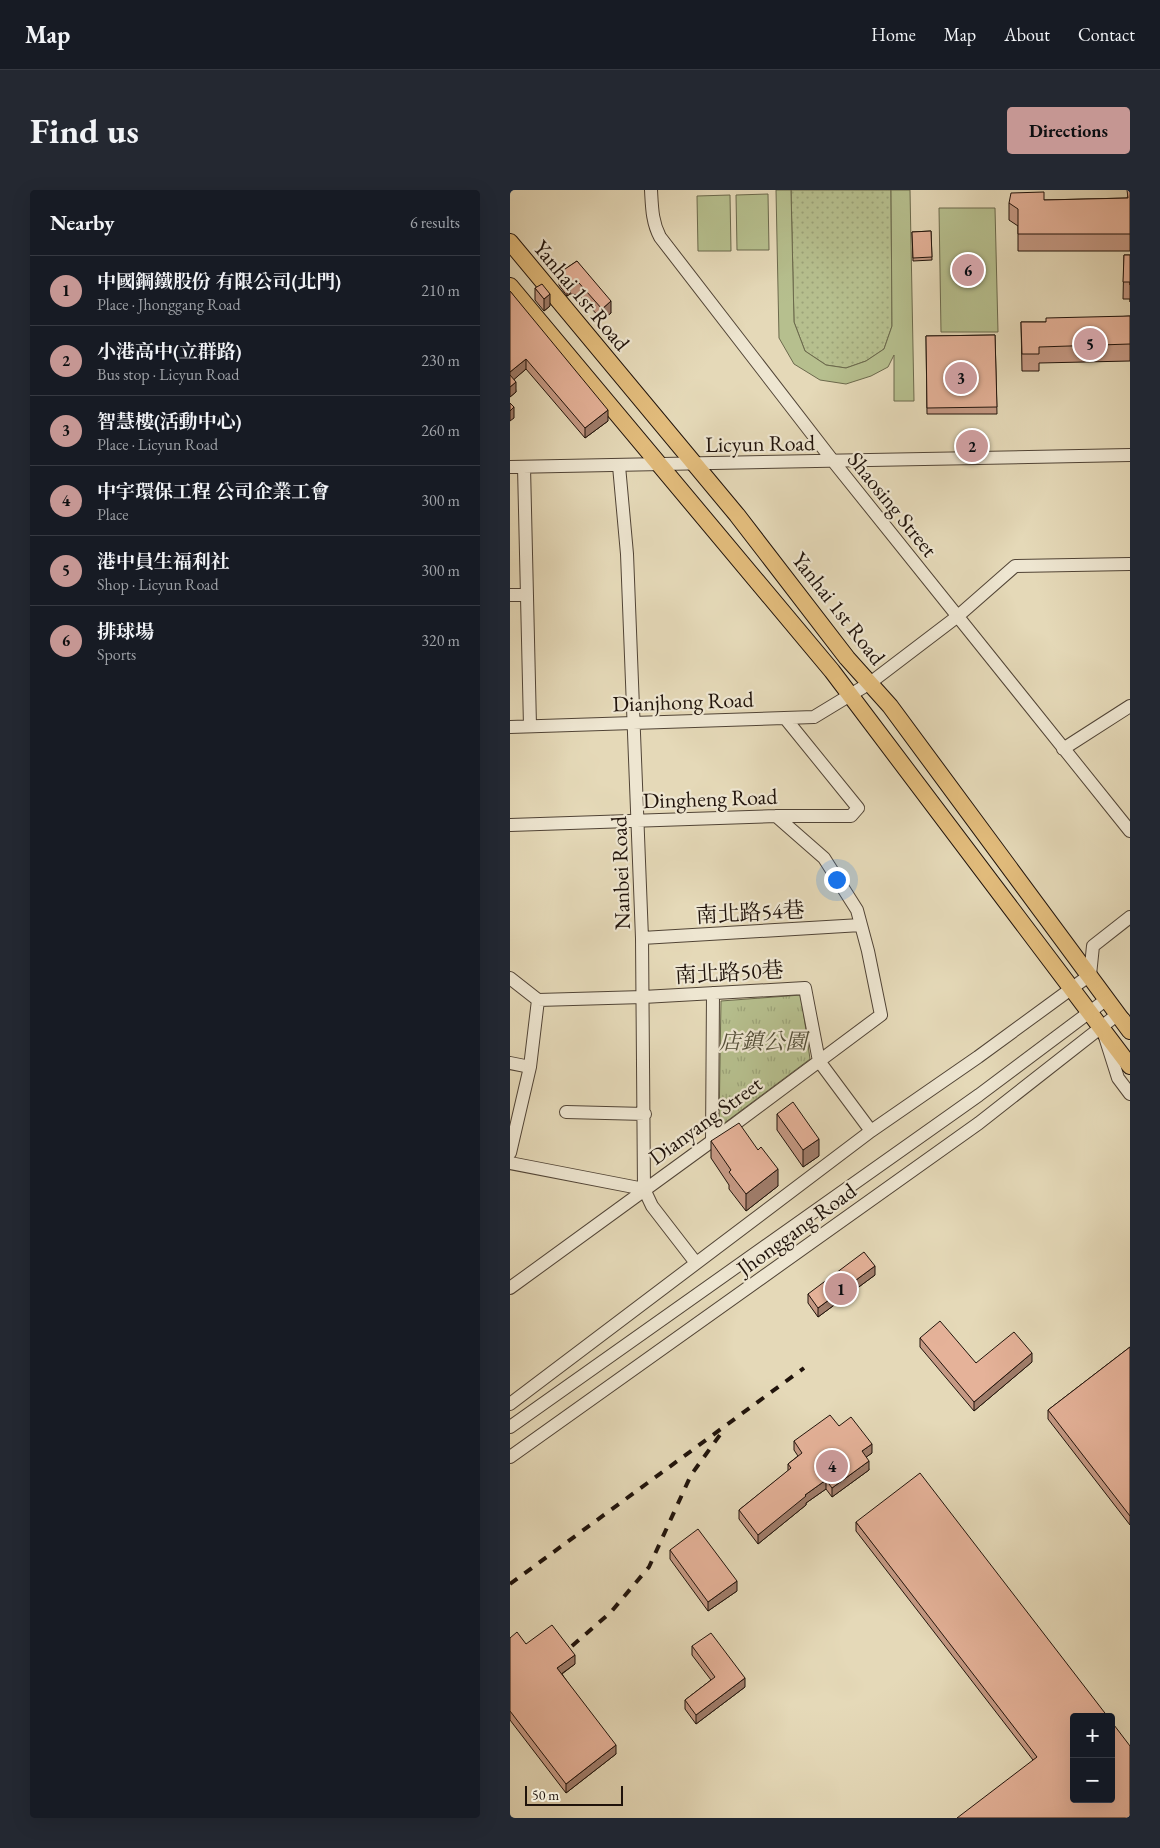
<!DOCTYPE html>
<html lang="en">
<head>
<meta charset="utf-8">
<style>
  body { margin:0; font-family:"EB Garamond","Noto Serif TC",serif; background:#242831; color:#f1f3f6 }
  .controls { position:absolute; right:15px; bottom:15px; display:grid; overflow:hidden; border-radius:5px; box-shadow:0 5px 20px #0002 }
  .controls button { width:45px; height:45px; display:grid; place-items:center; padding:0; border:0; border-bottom:1px solid #363941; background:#171b24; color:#f1f3f6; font:25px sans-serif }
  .scale { position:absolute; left:15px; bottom:12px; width:98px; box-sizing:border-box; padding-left:5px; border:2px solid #20130b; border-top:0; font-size:14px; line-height:18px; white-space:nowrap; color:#20130b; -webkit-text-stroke:4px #eee6d1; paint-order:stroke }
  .you { position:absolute; left:326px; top:689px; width:18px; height:18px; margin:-12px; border:4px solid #fff; border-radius:50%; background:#1a73e8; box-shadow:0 0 0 8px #1a73e833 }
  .badge { display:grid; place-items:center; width:32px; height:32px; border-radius:50%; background:#c59692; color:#111; font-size:16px; font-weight:700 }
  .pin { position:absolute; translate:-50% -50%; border:2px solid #fff; box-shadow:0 1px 5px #0006 }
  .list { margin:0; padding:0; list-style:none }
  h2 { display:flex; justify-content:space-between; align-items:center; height:65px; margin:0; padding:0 20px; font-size:21px }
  h2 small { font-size:16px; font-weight:400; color:#9ea1a6 }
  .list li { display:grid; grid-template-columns:32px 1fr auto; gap:15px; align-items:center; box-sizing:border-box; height:70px; padding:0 20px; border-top:1px solid #363941 }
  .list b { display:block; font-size:19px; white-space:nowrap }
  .list p { margin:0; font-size:16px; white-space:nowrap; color:#9ea1a6 }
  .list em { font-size:16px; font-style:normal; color:#9ea1a6 }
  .map { position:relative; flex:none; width:620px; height:1628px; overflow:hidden; border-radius:5px }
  header { display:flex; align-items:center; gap:30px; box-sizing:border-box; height:70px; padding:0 25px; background:#171b24; border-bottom:1px solid #363941 }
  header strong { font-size:24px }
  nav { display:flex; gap:28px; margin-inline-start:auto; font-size:18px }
  .intro { display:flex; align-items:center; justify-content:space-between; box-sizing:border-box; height:120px; padding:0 30px }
  h1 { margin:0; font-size:35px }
  .button { padding:12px 22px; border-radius:5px; background:#c59692; color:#111; font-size:18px; font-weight:700 }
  main { display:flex; gap:30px; padding:0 30px }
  aside { flex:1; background:#171b24; border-radius:5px; box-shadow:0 5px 20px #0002 }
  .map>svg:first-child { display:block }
  .grass { fill:url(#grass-dots); stroke:#6b694c }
  .park { fill:url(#park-tufts); stroke:#6b694c }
  .pitch { fill:#b6bf8e; stroke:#6b694c }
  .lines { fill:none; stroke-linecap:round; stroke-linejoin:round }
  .minor-casing { stroke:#514436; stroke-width:14 }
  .major-casing { stroke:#20130b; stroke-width:18 }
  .minor { stroke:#eee6d1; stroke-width:12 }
  .major { stroke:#e2bc7c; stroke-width:16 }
  .rail { stroke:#20130b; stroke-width:4; stroke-dasharray:9 9; stroke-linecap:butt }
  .wall { fill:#c59984; stroke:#20130b }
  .shaded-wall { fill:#a07d6b; stroke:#20130b }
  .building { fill:#e5b299; stroke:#20130b }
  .labels { text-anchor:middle; stroke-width:4.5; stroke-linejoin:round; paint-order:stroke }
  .street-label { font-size:22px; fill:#20130b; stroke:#eee6d1 }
  .park-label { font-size:22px; font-style:italic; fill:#544f39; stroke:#eee6d1 }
</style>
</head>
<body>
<header>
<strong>Map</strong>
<nav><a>Home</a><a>Map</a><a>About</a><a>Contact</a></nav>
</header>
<div class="intro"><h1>Find us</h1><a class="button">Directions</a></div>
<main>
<aside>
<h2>Nearby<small>6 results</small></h2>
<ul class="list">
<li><span class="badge">1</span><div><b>中國鋼鐵股份 有限公司(北門)</b><p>Place · Jhonggang Road</p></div><em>210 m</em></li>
<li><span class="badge">2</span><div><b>小港高中(立群路)</b><p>Bus stop · Licyun Road</p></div><em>230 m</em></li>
<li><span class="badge">3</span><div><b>智慧樓(活動中心)</b><p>Place · Licyun Road</p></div><em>260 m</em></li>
<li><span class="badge">4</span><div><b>中宇環保工程 公司企業工會</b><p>Place</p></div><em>300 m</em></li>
<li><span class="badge">5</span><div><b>港中員生福利社</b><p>Shop · Licyun Road</p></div><em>300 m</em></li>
<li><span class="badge">6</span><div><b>排球場</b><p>Sports</p></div><em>320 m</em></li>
</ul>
</aside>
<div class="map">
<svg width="620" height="1628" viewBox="0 0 620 1628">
  <defs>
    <pattern id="grass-dots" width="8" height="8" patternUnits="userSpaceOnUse" patternTransform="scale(1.25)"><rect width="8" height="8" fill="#b6bf8e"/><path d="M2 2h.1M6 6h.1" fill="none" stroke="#9ca379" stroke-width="1.8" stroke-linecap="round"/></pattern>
    <pattern id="park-tufts" width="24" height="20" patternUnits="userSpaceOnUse" patternTransform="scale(1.25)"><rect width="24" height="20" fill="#b6bf8e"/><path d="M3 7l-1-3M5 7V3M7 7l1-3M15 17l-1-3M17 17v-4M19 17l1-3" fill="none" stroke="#9ca379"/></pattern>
  </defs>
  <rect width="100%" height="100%" fill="#e5d9b8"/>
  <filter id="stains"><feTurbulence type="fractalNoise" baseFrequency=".004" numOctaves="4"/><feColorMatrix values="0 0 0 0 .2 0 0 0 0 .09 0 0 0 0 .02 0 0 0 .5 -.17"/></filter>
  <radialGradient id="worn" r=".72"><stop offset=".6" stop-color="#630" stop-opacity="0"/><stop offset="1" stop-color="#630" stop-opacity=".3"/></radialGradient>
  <!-- grass -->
  <path class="grass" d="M 281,0 L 381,0 L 382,136 L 374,159 L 356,171 L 336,178 L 316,175 L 295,161 L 284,132 Z"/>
  <!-- park -->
  <path class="park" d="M 291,805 L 300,869 L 209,937 L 211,811 Z"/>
  <!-- pitch -->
  <path class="pitch" d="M 266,0 L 281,0 L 284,132 L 295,161 L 316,175 L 336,178 L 356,171 L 374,159 L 382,136 L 381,0 L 400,0 L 404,211 L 384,211 L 384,165 L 378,177 L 361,186 L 336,194 L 310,190 L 284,174 L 269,148 Z
    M 258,4 L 259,60 L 227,60 L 226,5 Z
    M 220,5 L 221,61 L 188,61 L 187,6 Z
    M 429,18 L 485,18 L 488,142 L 431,142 Z"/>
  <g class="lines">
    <!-- minor casing -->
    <g class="minor-casing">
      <path id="minor" d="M 141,0 C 142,17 142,32 150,47 L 323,271 L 620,641
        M 109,276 L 117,364 L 132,748 L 134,999 L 142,1016 L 186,1073
        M 0,277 L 620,265
        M 14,277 L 20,536
        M 0,405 L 17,405
        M 0,537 L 304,527 L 360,493 L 448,426 L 505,376 L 620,374
        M 553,559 L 620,516
        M 0,635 L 266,626 L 341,626 L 348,618 L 275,528
        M 132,748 L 351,735
        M 0,788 L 28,810 L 133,807 L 295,798 L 309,871 L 361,941
        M 595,847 L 608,888 L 620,904
        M 0,873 L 20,877
        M 56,922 L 135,924
        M 202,951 L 203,803
        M 0,963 L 20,877 L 28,810
        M 0,973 L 134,999
        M 0,1098 L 202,951 L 371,825 L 358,761 L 347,720 L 314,668 L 266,626
        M 0,1214 L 361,941 L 468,867 L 580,785 L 583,756 L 620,727
        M 0,1237 L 469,905 L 597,809
        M 0,1267 L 469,933 L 608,824 L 614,829"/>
    </g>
    <!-- major casing -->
    <g class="major-casing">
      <path id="major" d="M 0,52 L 227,325 L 337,468 L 380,516 L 620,841
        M 0,96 L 322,481 L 620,876"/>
    </g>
    <!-- minor -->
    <use href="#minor" class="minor"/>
    <!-- major -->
    <use href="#major" class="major"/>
    <!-- rail -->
    <path class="rail" d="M 0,1394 L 294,1178
      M 62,1456 L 101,1422 L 139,1377 L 181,1285 L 212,1242"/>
  </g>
  <!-- wall -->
  <path class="wall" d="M 620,0 L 620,61 L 508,61 L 508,36 L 499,30 L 499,13 L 534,10 L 617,8 Z
    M 421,41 L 422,70 L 403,71 L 402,42 Z
    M 614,65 L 620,65 L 620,112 L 620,109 L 613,109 Z
    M 67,71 L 101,123 L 92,130 L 69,105 L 60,104 L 57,106 L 49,95 L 49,83 Z
    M 25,98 L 40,116 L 34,121 L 25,110 Z
    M 0,101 L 98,231 L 75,248 L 16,179 L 4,189 L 6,202 L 0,207 Z
    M 620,126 L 620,171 L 529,173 L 529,181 L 512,181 L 511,132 L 536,132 Z
    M 485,145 L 487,224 L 417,224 L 416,146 Z
    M 267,924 L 309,966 L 293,977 L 267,940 Z
    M 201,951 L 248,960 L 268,996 L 236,1021 L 219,999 L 219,995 L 201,968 Z
    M 365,1085 L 308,1127 L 298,1113 L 298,1104 Z
    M 410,1148 L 466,1173 L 522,1172 L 464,1221 L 410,1157 Z
    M 620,1157 L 620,1335 L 538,1229 L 538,1220 Z
    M 329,1236 L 362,1263 L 356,1267 L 359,1280 L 322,1307 L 316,1299 L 296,1313 L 296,1315 L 248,1354 L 229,1329 L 229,1320 L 278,1281 L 278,1274 L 288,1266 L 284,1260 L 284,1251 Z
    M 346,1332 L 564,1609 L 523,1570 L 346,1341 Z
    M 160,1360 L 227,1401 L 198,1421 L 160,1369 Z
    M 0,1448 L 65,1474 L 52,1484 L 106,1564 L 56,1603 L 0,1530 Z
    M 182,1456 L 235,1497 L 186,1534 L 175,1519 L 175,1510 L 201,1490 L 182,1465 Z"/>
  <!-- shaded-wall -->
  <path class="shaded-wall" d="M 60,92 L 60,104 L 57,106 L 57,94 Z
    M 40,104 L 40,116 L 34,121 L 34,109 Z
    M 101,111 L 101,123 L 92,130 L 92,119 Z
    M 16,169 L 16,179 L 0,193 L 0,182 Z
    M 6,192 L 6,202 L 0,207 L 0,197 Z
    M 4,217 L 4,228 L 0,231 L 0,221 Z
    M 98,220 L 98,231 L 75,248 L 75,238 Z
    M 309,949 L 309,966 L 293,977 L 293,960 Z
    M 268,979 L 268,996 L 236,1021 L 236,1004 Z
    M 365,1076 L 365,1085 L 308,1127 L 308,1118 Z
    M 522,1163 L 522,1172 L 464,1221 L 464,1212 Z
    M 362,1254 L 362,1263 L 352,1270 L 352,1261 Z
    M 359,1271 L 359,1280 L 322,1307 L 322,1298 Z
    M 316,1290 L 316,1299 L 296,1313 L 296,1315 L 248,1354 L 248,1345 L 295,1305 Z
    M 227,1391 L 227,1401 L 198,1421 L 198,1412 Z
    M 65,1465 L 65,1474 L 47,1487 L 47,1478 Z
    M 235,1488 L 235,1497 L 186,1534 L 186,1525 Z
    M 106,1555 L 106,1564 L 56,1603 L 56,1594 Z"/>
  <!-- building -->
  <path class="building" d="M 617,0 L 620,0 L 620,44 L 508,44 L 508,19 L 499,13 L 501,3 L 534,2 L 534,10 L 618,8 Z
    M 421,41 L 422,67 L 403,68 L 402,42 Z
    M 614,65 L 620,65 L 620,95 L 620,92 L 613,92 Z
    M 67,71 L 101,111 L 92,119 L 69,93 L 60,92 L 57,94 L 49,83 Z
    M 32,94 L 40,104 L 34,109 L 25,98 Z
    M 0,101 L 98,220 L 75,238 L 16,169 L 0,182 Z
    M 620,126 L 620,154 L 529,157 L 529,164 L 512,164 L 511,132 L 536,132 L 536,128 Z
    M 485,145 L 487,217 L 417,218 L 416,146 Z
    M 0,185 L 6,192 L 0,197 Z
    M 0,213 L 4,217 L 0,221 Z
    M 283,912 L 309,949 L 293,960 L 267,924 Z
    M 229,933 L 248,960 L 251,957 L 268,979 L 236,1004 L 219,982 L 221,980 L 201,951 Z
    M 354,1062 L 365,1076 L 308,1118 L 298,1104 Z
    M 430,1131 L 466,1173 L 504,1142 L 522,1163 L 464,1212 L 410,1148 Z
    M 620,1157 L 620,1326 L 538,1220 Z
    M 320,1225 L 329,1236 L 341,1227 L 362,1254 L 352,1261 L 359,1271 L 322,1298 L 316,1290 L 295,1305 L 296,1306 L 248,1345 L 229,1320 L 281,1278 L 278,1274 L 292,1263 L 284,1251 Z
    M 410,1283 L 598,1527 L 564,1527 L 564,1609 L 601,1609 L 601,1531 L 620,1556 L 620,1628 L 447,1628 L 527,1567 L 346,1332 Z
    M 188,1339 L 227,1391 L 198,1412 L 160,1360 Z
    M 42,1435 L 65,1465 L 47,1478 L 106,1555 L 56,1594 L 0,1521 L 0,1448 L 7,1442 L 16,1454 Z
    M 201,1443 L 235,1488 L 186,1525 L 175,1510 L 205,1487 L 182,1456 Z"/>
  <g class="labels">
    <!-- street labels -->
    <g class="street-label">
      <text transform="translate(72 105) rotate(50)" y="8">Yanhai 1st Road</text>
      <text transform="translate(250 253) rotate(-1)" y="8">Licyun Road</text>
      <text transform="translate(383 314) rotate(51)" y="8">Shaosing Street</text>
      <text transform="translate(329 418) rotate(52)" y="8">Yanhai 1st Road</text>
      <text transform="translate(173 511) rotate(-2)" y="8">Dianjhong Road</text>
      <text transform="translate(200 608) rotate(-2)" y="8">Dingheng Road</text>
      <text transform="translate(110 683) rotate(-92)" y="8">Nanbei Road</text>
      <text transform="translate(240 722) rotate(-3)" y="8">南北路54巷</text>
      <text transform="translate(219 782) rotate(-3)" y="8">南北路50巷</text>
      <text transform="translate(195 930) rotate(-36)" y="8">Dianyang Street</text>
      <text transform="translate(286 1039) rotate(-36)" y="8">Jhonggang Road</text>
    </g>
    <!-- park labels -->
    <g class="park-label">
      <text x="253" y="859">店鎮公園</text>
    </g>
  </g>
  <rect width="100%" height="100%" filter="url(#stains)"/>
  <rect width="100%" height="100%" fill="url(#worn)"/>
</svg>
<div class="controls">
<button>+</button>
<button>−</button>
</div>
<div class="scale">50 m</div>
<div class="you"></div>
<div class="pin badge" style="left:331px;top:1099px">1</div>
<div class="pin badge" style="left:462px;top:256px">2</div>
<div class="pin badge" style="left:451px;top:188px">3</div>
<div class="pin badge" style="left:322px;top:1276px">4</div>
<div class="pin badge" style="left:580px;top:154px">5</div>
<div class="pin badge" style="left:458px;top:80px">6</div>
</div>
</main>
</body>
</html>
